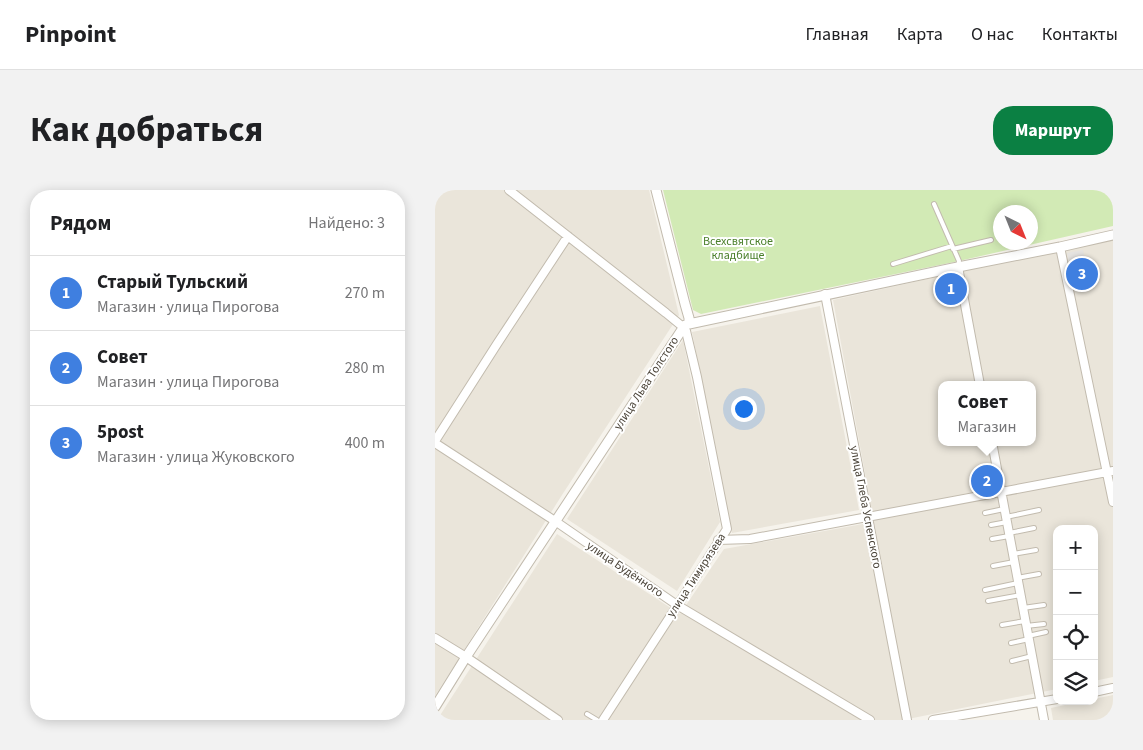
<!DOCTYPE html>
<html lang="ru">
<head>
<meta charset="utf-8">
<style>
  body { margin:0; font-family:"Source Sans 3",sans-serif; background:#f2f2f2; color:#202124 }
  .controls { position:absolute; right:15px; bottom:15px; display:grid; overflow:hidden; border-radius:10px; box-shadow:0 2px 12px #0003 }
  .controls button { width:45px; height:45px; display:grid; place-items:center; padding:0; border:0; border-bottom:1px solid #e0e0e0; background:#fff; color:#202124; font:25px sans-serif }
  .compass { position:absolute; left:558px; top:15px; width:45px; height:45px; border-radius:50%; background:#fff; box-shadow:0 2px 12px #0003; rotate:137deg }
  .you { position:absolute; left:308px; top:218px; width:18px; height:18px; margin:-12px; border:4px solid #fff; border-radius:50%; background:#1a73e8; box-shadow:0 0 0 8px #1a73e833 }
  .badge { display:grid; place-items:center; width:32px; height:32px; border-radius:50%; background:#0b8043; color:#fff; font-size:16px; font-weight:700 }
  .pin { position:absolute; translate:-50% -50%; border:2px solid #fff; box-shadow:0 1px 5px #0006 }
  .popup { position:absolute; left:503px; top:191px; width:98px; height:65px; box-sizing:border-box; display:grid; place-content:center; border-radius:10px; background:#fff; filter:drop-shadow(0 1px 4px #0005); font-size:16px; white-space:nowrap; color:#757577 }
  .popup b { font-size:19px; color:#202124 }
  .popup::after { content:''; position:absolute; left:50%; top:100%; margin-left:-10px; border:10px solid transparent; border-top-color:#fff }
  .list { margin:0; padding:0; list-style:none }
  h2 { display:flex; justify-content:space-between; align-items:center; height:65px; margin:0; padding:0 20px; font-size:21px }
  h2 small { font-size:16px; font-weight:400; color:#757577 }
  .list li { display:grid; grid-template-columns:32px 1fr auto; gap:15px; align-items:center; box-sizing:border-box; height:75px; padding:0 20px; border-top:1px solid #e0e0e0 }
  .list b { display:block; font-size:19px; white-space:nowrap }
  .list p { margin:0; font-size:16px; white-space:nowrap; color:#757577 }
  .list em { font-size:16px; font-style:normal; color:#757577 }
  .icon { flex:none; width:28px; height:28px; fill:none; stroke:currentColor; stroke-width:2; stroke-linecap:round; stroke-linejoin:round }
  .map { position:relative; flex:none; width:678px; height:530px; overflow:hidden; border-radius:20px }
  header { display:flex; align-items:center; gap:30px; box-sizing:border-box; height:70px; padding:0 25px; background:#fff; border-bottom:1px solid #e0e0e0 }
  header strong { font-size:24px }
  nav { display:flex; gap:28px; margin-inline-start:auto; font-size:18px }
  .intro { display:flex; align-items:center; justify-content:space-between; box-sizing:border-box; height:120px; padding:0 30px }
  h1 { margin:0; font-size:35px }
  .button { padding:12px 22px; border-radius:20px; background:#0b8043; color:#fff; font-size:18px; font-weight:700 }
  main { display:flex; gap:30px; padding:0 30px }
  aside { flex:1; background:#fff; border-radius:20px; box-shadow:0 2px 12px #0003 }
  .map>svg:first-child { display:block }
  .residential { fill:#eae5da; fill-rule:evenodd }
  .green { fill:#d2eab5; fill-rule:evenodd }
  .parking { fill:#e5e3e0 }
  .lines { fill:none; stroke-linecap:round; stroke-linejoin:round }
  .service-casing { stroke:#c2bbae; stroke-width:6 }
  .minor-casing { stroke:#c2bbae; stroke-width:10 }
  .tertiary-casing { stroke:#c2bbae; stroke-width:11 }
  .service { stroke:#fff; stroke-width:4 }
  .minor { stroke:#fff; stroke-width:8 }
  .tertiary { stroke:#fff; stroke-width:9 }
  .labels { text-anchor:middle; stroke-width:4; stroke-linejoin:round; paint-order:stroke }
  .park-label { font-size:12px; fill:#4a7f2a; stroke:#fff }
  .street-label { font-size:12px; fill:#4b4439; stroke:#fff }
</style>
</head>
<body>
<header>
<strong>Pinpoint</strong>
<nav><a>Главная</a><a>Карта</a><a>О нас</a><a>Контакты</a></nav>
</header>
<div class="intro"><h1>Как добраться</h1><a class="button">Маршрут</a></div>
<main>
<aside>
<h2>Рядом<small>Найдено: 3</small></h2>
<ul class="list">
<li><span class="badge" style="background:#3f7fe0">1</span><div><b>Старый Тульский</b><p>Магазин · улица Пирогова</p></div><em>270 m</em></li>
<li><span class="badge" style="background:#3f7fe0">2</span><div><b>Совет</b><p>Магазин · улица Пирогова</p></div><em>280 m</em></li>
<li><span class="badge" style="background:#3f7fe0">3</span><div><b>5post</b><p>Магазин · улица Жуковского</p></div><em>400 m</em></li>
</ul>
</aside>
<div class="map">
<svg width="678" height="530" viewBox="0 0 678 530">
  <rect width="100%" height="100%" fill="#f6f3ec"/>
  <!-- residential -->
  <path class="residential" d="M 0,0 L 214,0 L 244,125 L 127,305 L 0,506 Z
    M 678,48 L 678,487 L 659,491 L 659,339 L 622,339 L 622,499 L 468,530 L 2,530 L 122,344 L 245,424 L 289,359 L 439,332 L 398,110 ZM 507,195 L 597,195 L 597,252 L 507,252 Z
    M 385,116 L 424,320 L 297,343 L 257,142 Z
    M 248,150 L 285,332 L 242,401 L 132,329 Z
    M 678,505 L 678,530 L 618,530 L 616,518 L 649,511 L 659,511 L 659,509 Z"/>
  <!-- green -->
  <path class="green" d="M 228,0 L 678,0 L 678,36 L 524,71 L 266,124 L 258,120 ZM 566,22 L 596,22 L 596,52 L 566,52 Z"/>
  <!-- parking -->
  <path class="parking" d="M 648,60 L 651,74 L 635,77 L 632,63 Z"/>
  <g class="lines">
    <!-- service casing -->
    <g class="service-casing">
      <path id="service" d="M 499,14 L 524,71 L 523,77
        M 518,59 L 556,50
        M 458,74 L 517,56
        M 550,323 L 569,319
        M 571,327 L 604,320
        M 556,335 L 572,332
        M 574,343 L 599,338
        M 557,349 L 574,346
        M 578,364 L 601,360
        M 558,376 L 579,372
        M 582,388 L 604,384
        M 550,400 L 583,393
        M 553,411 L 586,405
        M 588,418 L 609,415
        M 567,435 L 590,431
        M 591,436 L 609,434
        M 593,446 L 611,442
        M 576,453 L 594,449
        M 577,471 L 597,466
        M 152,524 L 162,530"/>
    </g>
    <!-- minor casing -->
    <g class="minor-casing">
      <path id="minor" d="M 74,0 L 231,123 L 248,137 L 251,141 L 262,187 L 292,339 L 168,530
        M 625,57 L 678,312
        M 523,77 L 545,195
        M 390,104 L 472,530
        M 0,251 L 62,154 L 133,46
        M 557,252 L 609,530
        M 0,253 L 120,331 L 242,415 L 435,530
        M 283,350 L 315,349 L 678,281
        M 0,448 L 31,467 L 123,530
        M 659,502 L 678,498
        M 498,530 L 622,509"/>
    </g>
    <!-- tertiary casing -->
    <g class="tertiary-casing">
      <path id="tertiary" d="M 221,0 L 250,114 L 254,128 L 254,134
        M 0,517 L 31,467 L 250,135 L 254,134 L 518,78 L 625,57 L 678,45"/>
    </g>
    <!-- service -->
    <use href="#service" class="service"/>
    <!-- minor -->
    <use href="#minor" class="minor"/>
    <!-- tertiary -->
    <use href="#tertiary" class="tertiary"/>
  </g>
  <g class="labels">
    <!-- park labels -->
    <g class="park-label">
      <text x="303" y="55">Всехсвятское<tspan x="303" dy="14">кладбище</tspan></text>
    </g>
    <!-- street labels -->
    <g class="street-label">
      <text transform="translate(211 193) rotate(-57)" y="4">улица Льва Толстого</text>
      <text transform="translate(431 317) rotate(79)" y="4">улица Глеба Успенского</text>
      <text transform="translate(190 379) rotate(34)" y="4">улица Будённого</text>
      <text transform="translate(261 385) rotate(-57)" y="4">улица Тимирязева</text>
    </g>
  </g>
</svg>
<div class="controls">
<button>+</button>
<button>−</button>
<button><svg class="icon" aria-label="locate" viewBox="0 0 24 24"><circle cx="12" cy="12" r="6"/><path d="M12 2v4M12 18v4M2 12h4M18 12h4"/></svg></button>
<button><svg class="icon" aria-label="layers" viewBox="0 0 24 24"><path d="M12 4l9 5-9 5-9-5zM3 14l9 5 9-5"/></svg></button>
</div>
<svg class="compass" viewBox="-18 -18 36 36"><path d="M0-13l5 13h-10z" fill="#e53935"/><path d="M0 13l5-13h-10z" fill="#757577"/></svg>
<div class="you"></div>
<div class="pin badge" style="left:516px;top:99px;background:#3f7fe0">1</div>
<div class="pin badge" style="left:552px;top:291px;background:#3f7fe0">2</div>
<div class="popup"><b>Совет</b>Магазин</div>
<div class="pin badge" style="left:647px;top:84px;background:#3f7fe0">3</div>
</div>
</main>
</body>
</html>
